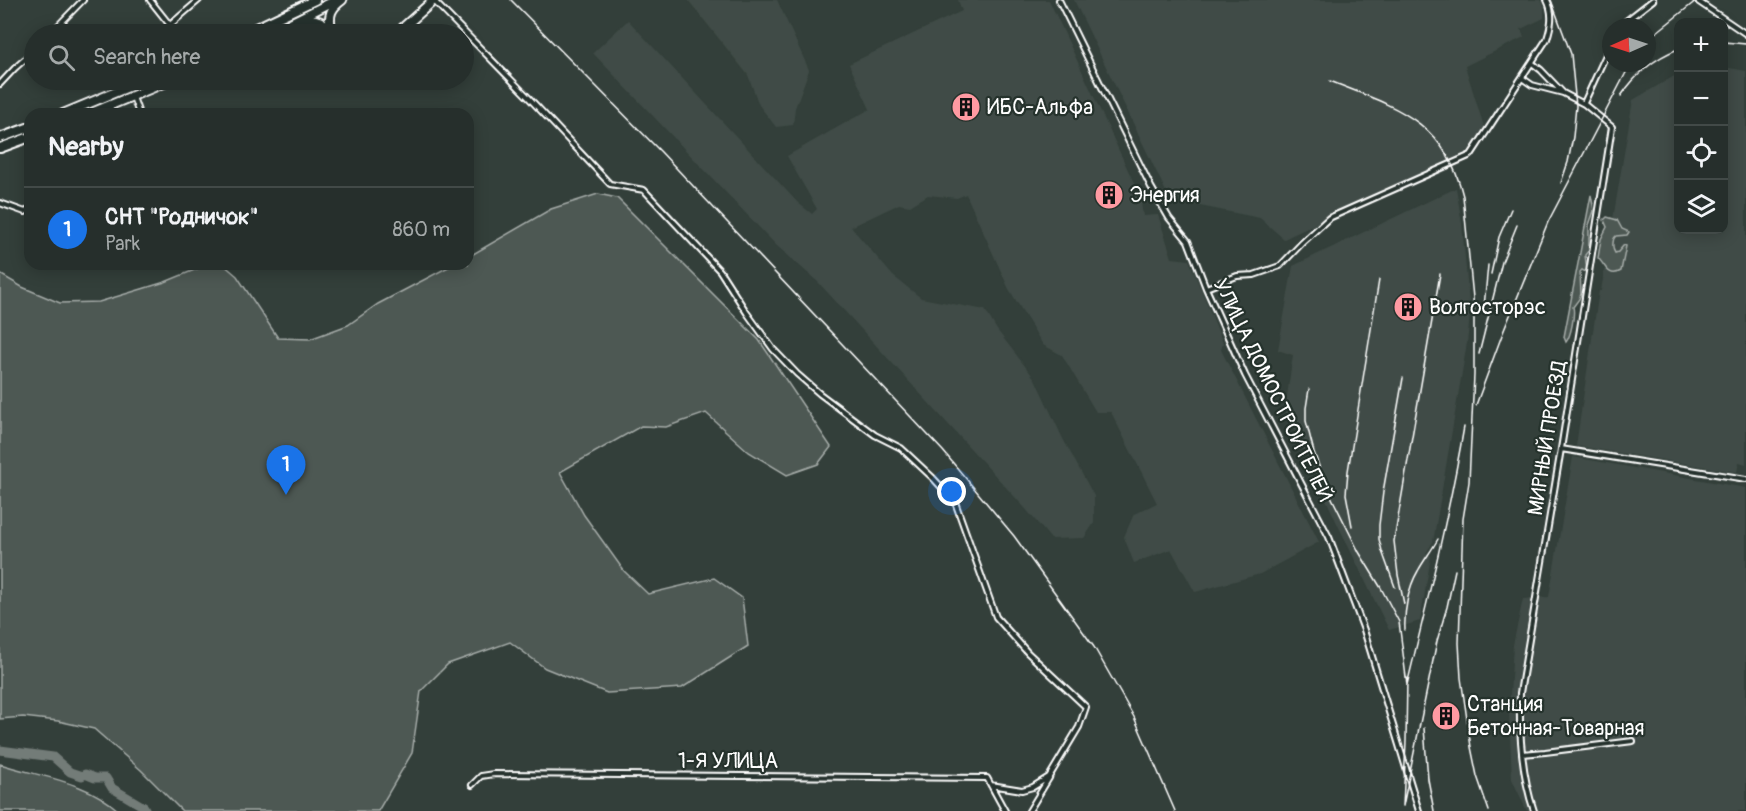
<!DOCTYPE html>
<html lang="en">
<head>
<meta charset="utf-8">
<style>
  body { margin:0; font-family:Pangolin,sans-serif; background:#2e3734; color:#f1f3f6 }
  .controls { position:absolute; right:18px; top:18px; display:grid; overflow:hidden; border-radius:12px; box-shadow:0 3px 15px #0003 }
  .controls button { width:54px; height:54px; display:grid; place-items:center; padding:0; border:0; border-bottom:2px solid #424a48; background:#262f2c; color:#f1f3f6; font:30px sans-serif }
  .compass { position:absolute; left:1602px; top:18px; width:54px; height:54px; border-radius:50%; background:#262f2c; box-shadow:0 3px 15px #0003; rotate:267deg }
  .you { position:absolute; left:952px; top:492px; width:21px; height:21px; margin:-15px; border:4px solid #fff; border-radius:50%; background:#1a73e8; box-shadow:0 0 0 9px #1a73e833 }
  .badge { display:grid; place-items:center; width:39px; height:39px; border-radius:50%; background:#1a73e8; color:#fff; font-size:20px; font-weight:700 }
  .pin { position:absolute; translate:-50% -50px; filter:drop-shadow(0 2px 3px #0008) }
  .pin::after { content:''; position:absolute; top:32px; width:21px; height:18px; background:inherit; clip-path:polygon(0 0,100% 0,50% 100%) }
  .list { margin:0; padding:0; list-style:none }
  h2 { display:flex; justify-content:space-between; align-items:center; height:78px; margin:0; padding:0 24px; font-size:26px }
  h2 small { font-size:20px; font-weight:400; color:#a4a9a9 }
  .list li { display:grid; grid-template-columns:39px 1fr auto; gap:18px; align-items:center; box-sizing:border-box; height:84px; padding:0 24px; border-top:2px solid #424a48 }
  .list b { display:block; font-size:22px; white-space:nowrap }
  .list p { margin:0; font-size:20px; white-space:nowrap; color:#a4a9a9 }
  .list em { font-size:20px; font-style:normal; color:#a4a9a9 }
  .icon { flex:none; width:33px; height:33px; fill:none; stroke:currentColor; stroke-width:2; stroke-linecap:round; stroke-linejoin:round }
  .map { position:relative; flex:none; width:1746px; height:811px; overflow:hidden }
  .search { position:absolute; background:#262f2c; box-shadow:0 3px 15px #0003; left:24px; top:24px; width:450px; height:66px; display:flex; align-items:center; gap:15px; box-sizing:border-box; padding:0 21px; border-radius:33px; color:#a4a9a9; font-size:22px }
  .panel { position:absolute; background:#262f2c; box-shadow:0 3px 15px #0003; left:24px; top:108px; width:450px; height:162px; border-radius:18px }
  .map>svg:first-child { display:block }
  .built { fill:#404c47 }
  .green { fill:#4d5853; stroke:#a6aca9; stroke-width:1.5 }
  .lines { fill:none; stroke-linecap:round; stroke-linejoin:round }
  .river { stroke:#737b78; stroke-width:9 }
  .street-casing { stroke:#fff; stroke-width:8 }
  .highway-casing { stroke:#fff; stroke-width:12 }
  .street { stroke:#26332d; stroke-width:4 }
  .highway { stroke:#26332d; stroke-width:8 }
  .rail { stroke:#fff; stroke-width:1.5 }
  .labels { text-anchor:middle; stroke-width:4.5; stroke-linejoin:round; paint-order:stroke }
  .poi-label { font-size:21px; fill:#fff; stroke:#26332d; text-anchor:start }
  .street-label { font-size:21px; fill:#fff; stroke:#26332d }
</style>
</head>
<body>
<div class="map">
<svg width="1746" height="811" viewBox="0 0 1746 811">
  <rect width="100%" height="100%" fill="#333f3a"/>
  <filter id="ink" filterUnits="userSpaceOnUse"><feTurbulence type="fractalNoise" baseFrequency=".0167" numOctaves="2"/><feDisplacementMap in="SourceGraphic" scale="12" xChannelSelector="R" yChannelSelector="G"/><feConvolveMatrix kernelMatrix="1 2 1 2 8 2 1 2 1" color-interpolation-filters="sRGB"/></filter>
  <g filter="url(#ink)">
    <!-- built -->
    <path class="built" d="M 688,0 L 777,0 L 809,70 L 795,108 L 793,125 L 776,127 L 759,105 L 748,75 Z
      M 958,0 L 1049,0 L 1140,196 L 1143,216 L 1158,215 L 1172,258 L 1189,260 L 1223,343 L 1221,350 L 1319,542 L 1260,574 L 1195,592 L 1171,549 L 1134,563 L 1124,537 L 1134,514 L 1157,503 L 1111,412 L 1096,412 L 1062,355 L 1043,345 L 1009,289 L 966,194 L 957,198 L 928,195 L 910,206 L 899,204 L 851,227 L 893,276 L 921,298 L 985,310 L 997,330 L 1035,379 L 1063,439 L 1094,496 L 1094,523 L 1084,538 L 1051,539 L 1025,508 L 818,282 L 776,245 L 593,53 L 628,20 L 798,203 L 812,214 L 817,209 L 787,156 L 870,109 L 849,64 L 962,11 Z
      M 1074,0 L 1541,0 L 1544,6 L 1544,18 L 1521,29 L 1524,37 L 1465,66 L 1485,130 L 1470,150 L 1284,239 L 1260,218 L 1170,200 Z
      M 1724,67 L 1746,71 L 1746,464 L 1739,462 L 1737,472 L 1576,446 L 1599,291 L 1601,291 L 1633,100 L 1678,74 L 1678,230 L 1724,230 Z
      M 1456,188 L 1462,224 L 1470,315 L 1467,343 L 1433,542 L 1426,553 L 1431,556 L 1420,621 L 1389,630 L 1337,523 L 1285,410 L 1293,355 L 1278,350 L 1293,266 Z
      M 1573,457 L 1746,488 L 1746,811 L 1527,811 L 1512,779 L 1509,712 L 1513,645 L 1523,599 L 1549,597 Z"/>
    <!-- green -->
    <path class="green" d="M 598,194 L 617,198 L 759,340 L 831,447 L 818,464 L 787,475 L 749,452 L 706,413 L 666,427 L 641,426 L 560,472 L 584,515 L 624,571 L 648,594 L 714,578 L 742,598 L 748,646 L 682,688 L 607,693 L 545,668 L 510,642 L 448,664 L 421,691 L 412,753 L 378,811 L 182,811 L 141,770 L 94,729 L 58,721 L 23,717 L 0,719 L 0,274 L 22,287 L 60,303 L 99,302 L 165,282 L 209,264 L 223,264 L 237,276 L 278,338 L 310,339 L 348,325 L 378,304 L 454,264 L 468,264 L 468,257 L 551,209 Z
      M 1591,195 L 1594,211 L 1589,225 L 1589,250 L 1585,255 L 1587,270 L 1586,272 L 1582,270 L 1580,272 L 1581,294 L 1579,299 L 1573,307 C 1575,314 1571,336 1566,342 L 1564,337 Z
      M 1607,217 L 1617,220 L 1622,229 L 1629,232 L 1627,235 L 1616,236 C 1612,239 1612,249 1615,253 L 1618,252 L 1624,245 L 1626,246 L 1621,271 C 1608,279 1605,264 1598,258 L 1601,239 L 1607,227 L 1604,220 Z
      M 0,764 C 40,777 87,781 119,811 L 0,811 Z"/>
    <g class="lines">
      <!-- river -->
      <path class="river" d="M 0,750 L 53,757 L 70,772 L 82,776 L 85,774 L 95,778 L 106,778 L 112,788 L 144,807 L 146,811"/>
      <!-- street casing -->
      <g class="street-casing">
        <path id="street" d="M 150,0 L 177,34
          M 1059,0 L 1151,187 L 1169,218 L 1188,241 L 1206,288 L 1245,375 L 1329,537 L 1364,630 L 1419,811
          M 1696,0 L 1746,34
          M 434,1 L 529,98 L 610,184 L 644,190 L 720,271 L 747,313 L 773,349 L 797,374 L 820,394 L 875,435 L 901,448 L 933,478 L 955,502 L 996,617 L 1028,653 L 1086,707 L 1079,727 L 1049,777 L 1033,787 L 1022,790 L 991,785
          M 170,25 L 199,0
          M 1621,27 L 1626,21 L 1653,0
          M 50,34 L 83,0
          M 1522,78 L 1532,85 L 1563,93 L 1541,70 L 1532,63
          M 0,84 L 15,68 L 34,51
          M 133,97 L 139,114
          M 1584,103 L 1611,44
          M 0,203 L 25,212 L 30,209
          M 1206,288 L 1237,276 L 1254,275 L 1280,266 L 1302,243 L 1329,218 L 1471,155 L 1547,39 C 1551,26 1554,14 1547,0
          M 1561,449 L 1746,479
          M 1522,754 L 1545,752 L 1633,741
          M 472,785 L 481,776 L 494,774 L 987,778 L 1005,811
          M 1029,811 L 1049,778
          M 1534,811 C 1521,773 1519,732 1520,693 L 1561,449 L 1612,127 L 1584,104 L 1563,93"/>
      </g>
      <!-- highway casing -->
      <g class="highway-casing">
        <path id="highway" d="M 302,20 C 319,17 325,24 337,34
          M 331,28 C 328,15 331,8 342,0
          M 243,34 L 315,0
          M 268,34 L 336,0
          M 396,34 L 434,0
          M 63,114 L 145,80
          M 89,114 L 171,80
          M 0,138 L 30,127
          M 0,148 L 30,137"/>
      </g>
      <!-- street -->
      <use href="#street" class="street"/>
      <!-- highway -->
      <use href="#highway" class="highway"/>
      <!-- rail -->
      <path class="rail" d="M 511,0 L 661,152 L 943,451 L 1014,536 L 1094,647 L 1134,717 L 1175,811
        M 1551,0 L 1571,54 L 1576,106 L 1573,137 L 1568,162 L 1561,183
        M 1647,40 L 1697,0
        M 1724,42 L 1746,44
        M 1330,81 C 1395,107 1445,120 1463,196 L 1474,308 L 1474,375 L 1469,482 L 1463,519 L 1459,643 L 1461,678 L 1471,747 L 1477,776 L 1489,811
        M 1621,96 C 1635,75 1655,58 1678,49
        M 1491,274 L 1499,237 L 1511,209
        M 1484,307 L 1488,265
        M 1479,354 L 1502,262 L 1517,225
        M 1309,389 L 1306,408 L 1306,421 L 1314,452 L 1326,486 L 1359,552 L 1381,588 L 1399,622 L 1407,685 C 1428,599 1449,514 1464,427
        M 1476,405 L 1502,335 L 1548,222 L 1631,63
        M 1352,526 L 1346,494 L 1348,471 L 1379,280
        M 1395,587 L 1382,551 L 1379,539 L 1379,525 L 1383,492 L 1403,378
        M 1404,604 L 1398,575 L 1394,541 L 1440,274
        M 1405,630 C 1404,611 1408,588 1418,571 C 1424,560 1432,550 1438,539
        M 1407,678 L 1406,741 L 1403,806 L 1437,641 L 1447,607 L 1455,570
        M 1424,728 L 1428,779 L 1434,811"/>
    </g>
  </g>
  <!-- icons -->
  <defs>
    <g id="building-disc" transform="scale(1.5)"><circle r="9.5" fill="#ff9aa2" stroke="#26332d"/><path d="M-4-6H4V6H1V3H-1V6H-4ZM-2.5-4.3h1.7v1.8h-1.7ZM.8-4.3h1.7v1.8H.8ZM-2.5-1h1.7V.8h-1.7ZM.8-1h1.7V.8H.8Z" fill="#111"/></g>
  </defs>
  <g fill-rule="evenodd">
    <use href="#building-disc" x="966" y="107"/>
    <use href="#building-disc" x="1109" y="195"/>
    <use href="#building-disc" x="1408" y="307"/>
    <use href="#building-disc" x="1446" y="716"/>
  </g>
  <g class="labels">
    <!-- poi labels -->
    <g class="poi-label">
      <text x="987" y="114">ИБС-Альфа</text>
      <text x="1130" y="202">Энергия</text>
      <text x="1429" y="314">Волгосторэс</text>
      <text x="1467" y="711">Станция<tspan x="1467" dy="24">Бетонная-Товарная</tspan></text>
    </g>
    <!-- street labels -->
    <g class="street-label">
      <text transform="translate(1273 390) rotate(64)" y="7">УЛИЦА ДОМОСТРОИТЕЛЕЙ</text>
      <text transform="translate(1547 438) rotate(-81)" y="7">МИРНЫЙ ПРОЕЗД</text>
      <text x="728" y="768">1-Я УЛИЦА</text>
    </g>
  </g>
</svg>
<div class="controls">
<button>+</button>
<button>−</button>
<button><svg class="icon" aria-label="locate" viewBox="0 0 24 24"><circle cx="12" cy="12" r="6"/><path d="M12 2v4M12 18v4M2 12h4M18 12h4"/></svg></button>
<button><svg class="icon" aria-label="layers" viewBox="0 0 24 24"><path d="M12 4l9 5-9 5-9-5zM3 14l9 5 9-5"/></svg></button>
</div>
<svg class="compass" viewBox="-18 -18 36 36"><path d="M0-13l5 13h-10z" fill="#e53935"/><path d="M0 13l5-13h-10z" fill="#a4a9a9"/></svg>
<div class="you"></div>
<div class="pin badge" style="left:286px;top:495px">1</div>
<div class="search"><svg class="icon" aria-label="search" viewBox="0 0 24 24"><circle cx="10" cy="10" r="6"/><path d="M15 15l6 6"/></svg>Search here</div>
<section class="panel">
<h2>Nearby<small></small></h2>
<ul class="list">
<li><span class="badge">1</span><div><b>СНТ &quot;Родничок&quot;</b><p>Park</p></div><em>860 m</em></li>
</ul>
</section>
</div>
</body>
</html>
